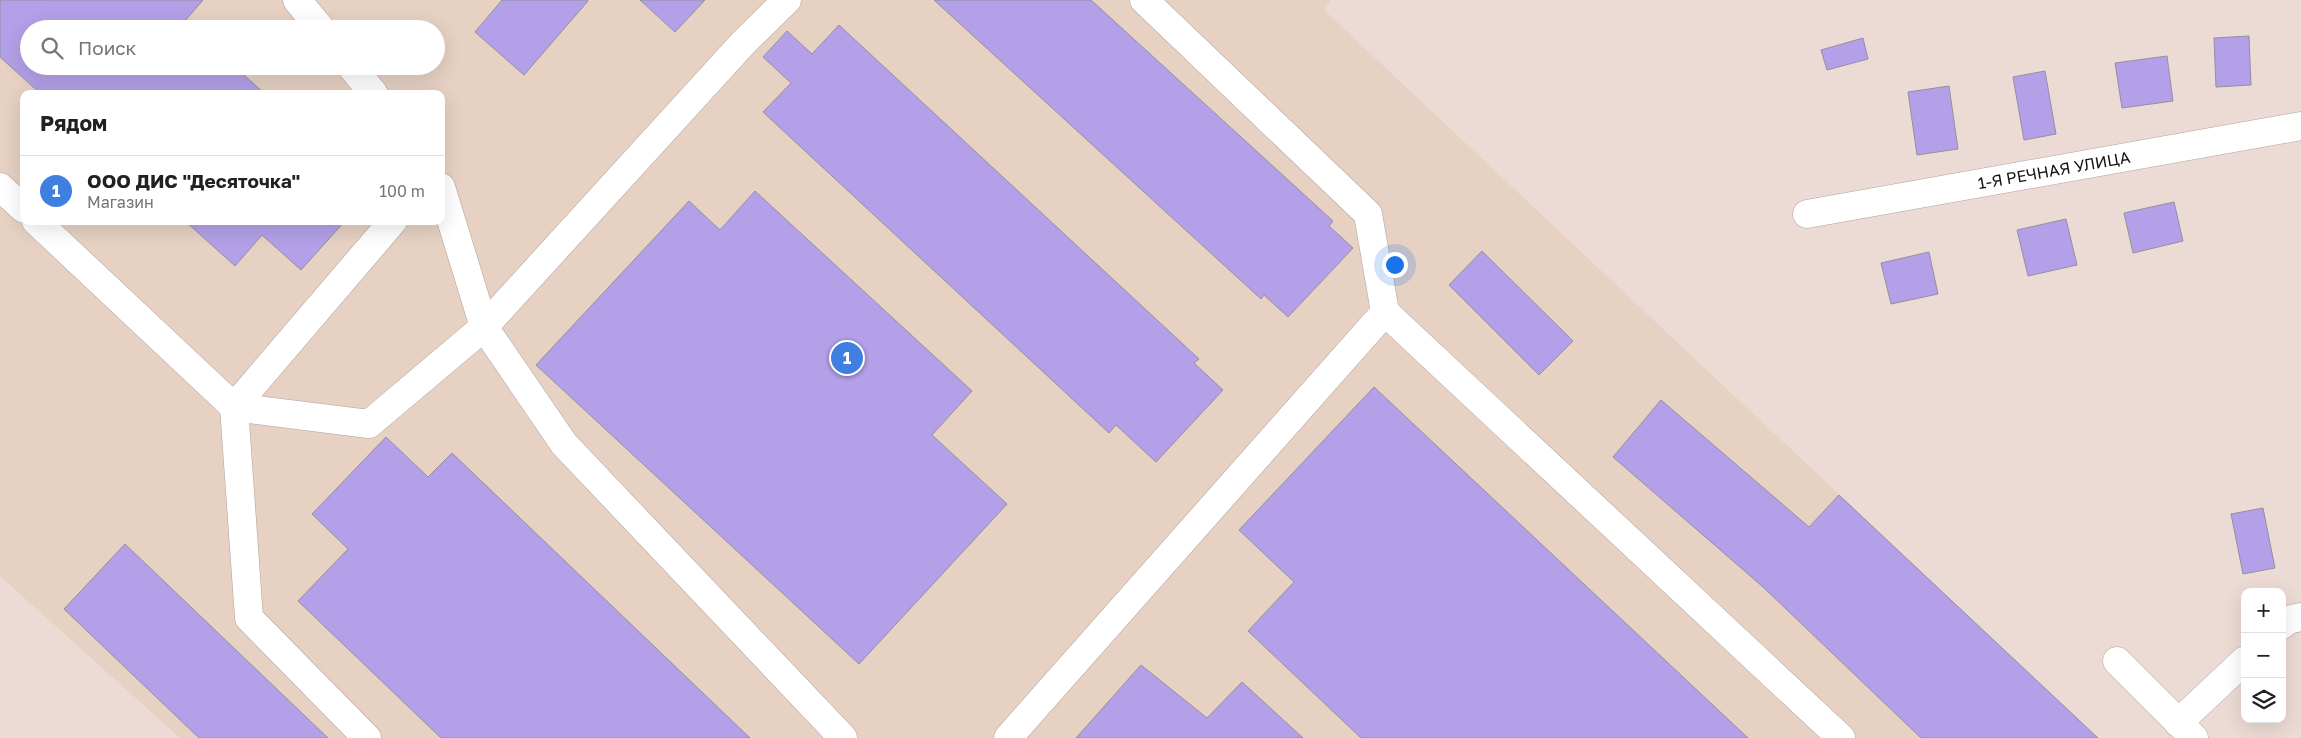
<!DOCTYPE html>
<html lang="ru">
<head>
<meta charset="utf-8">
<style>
  body { margin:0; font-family:"Golos Text",sans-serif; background:#f2f2f2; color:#202124 }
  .controls { position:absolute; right:15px; bottom:15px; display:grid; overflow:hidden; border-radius:10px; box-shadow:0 5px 20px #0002 }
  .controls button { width:45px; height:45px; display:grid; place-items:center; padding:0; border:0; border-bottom:1px solid #e0e0e0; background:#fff; color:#202124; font:25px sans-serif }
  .you { position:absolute; left:1394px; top:264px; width:18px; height:18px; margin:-12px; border:4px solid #fff; border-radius:50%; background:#1a73e8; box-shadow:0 0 0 8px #1a73e833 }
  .badge { display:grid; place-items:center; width:32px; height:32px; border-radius:50%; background:#d93025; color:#fff; font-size:16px; font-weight:700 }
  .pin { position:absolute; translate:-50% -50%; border:2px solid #fff; box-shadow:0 1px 5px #0006 }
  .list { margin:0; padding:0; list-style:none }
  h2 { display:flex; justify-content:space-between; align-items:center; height:65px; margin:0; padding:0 20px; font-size:21px }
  h2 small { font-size:16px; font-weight:400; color:#757577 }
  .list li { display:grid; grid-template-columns:32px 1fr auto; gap:15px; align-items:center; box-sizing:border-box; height:70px; padding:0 20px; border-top:1px solid #e0e0e0 }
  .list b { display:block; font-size:19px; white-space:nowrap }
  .list p { margin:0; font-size:16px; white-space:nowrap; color:#757577 }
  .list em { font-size:16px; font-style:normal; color:#757577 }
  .icon { flex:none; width:28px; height:28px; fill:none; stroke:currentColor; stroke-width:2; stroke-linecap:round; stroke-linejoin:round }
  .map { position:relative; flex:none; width:2301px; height:738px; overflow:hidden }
  .search { position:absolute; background:#fff; box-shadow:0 5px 20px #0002; left:20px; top:20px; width:425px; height:55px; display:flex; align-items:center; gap:12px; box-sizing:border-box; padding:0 18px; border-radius:28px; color:#757577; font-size:19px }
  .panel { position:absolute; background:#fff; box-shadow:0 5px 20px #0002; left:20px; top:90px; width:425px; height:135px; border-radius:10px }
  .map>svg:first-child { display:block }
  .commercial { fill:#e6d1c3; fill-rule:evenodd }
  .building { fill:#b3a0e8; stroke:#93909e }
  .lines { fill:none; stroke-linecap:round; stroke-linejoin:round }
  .minor-casing { stroke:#b2a29c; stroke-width:29 }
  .minor { stroke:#fff; stroke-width:28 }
  .labels { text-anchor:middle; stroke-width:4; stroke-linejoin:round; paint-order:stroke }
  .street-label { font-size:16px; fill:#181210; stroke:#fff }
</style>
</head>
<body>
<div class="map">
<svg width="2301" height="738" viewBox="0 0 2301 738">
  <rect width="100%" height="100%" fill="#ecdbd4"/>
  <!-- commercial -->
  <path class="commercial" d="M 0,0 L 1331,0 L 1324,10 L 2098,738 L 180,738 L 0,576 ZM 29,29 L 436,29 L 436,66 L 29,66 ZM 24,94 L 441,94 L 441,221 L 24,221 Z"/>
  <!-- building -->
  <path class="building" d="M 0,0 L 203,0 L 184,22 L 192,29 L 29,29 L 29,66 L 234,66 L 265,94 L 41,94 L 0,57 Z
    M 502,0 L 587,0 L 588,1 L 524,75 L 475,32 Z
    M 640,0 L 705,0 L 675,32 Z
    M 934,0 L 1091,0 L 1333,221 L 1329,226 L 1353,248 L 1288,317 L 1264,295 L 1261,299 Z
    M 839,25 L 1199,359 L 1194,363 L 1223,390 L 1156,462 L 1116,425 L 1109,433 L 763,112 L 791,83 L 763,57 L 787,31 L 812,54 Z
    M 2249,36 L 2251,85 L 2216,87 L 2214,38 Z
    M 1863,38 L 1868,59 L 1827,70 L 1821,50 Z
    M 2167,56 L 2173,101 L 2122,108 L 2115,63 Z
    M 2045,71 L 2056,134 L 2024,140 L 2013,77 Z
    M 1949,86 L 1958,149 L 1917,155 L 1908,92 Z
    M 755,191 L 972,391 L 932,435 L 1007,504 L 859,664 L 536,365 L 689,201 L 720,230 Z
    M 2174,202 L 2183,241 L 2133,253 L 2124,213 Z
    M 2066,219 L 2077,265 L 2028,276 L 2017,230 Z
    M 185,221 L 345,221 L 301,270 L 262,235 L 235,266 Z
    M 1482,251 L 1573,341 L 1539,375 L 1449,285 Z
    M 1929,252 L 1938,294 L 1891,304 L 1881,263 Z
    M 1374,387 L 1748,738 L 1361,738 L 1248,631 L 1294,582 L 1239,530 Z
    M 1661,400 L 1809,527 L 1839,495 L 2098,738 L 1921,738 L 1763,587 L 1613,457 Z
    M 386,437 L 428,477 L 452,453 L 750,738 L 441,738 L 298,601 L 348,549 L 312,514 Z
    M 2263,508 L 2275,568 L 2243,574 L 2231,514 Z
    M 125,544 L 328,738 L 199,738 L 64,609 Z
    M 1141,665 L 1207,718 L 1242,682 L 1303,738 L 1076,738 Z"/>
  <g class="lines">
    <!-- minor casing -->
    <g class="minor-casing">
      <path id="minor" d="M 297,0 L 321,29
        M 1144,0 L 1368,214 L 1385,312
        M 351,66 L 374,94
        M 0,187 L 24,209
        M 441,187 L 484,327 L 564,444 L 843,738
        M 1807,214 L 2301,126
        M 36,221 L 234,407 L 393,221
        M 2282,625 L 2288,620 L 2301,617
        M 2117,661 L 2194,738
        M 2178,723 L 2245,660
        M 367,738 L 249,618 L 234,407 L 369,424 L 484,327 L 744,42 L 787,0
        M 1008,738 L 1385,312 L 1841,738"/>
    </g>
    <!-- minor -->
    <use href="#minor" class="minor"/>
  </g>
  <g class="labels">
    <!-- street labels -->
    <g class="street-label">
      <text transform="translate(2054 170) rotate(-10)" y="6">1-Я РЕЧНАЯ УЛИЦА</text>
    </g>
  </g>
</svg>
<div class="controls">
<button>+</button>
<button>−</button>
<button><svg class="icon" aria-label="layers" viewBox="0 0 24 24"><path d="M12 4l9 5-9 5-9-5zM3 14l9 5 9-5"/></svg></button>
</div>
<div class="you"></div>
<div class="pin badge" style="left:847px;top:358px;background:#3f7fe0">1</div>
<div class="search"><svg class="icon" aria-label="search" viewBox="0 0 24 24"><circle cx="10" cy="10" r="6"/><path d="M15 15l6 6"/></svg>Поиск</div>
<section class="panel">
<h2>Рядом<small></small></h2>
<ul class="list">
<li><span class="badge" style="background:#3f7fe0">1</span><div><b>ООО ДИС &quot;Десяточка&quot;</b><p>Магазин</p></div><em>100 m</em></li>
</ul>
</section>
</div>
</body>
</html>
